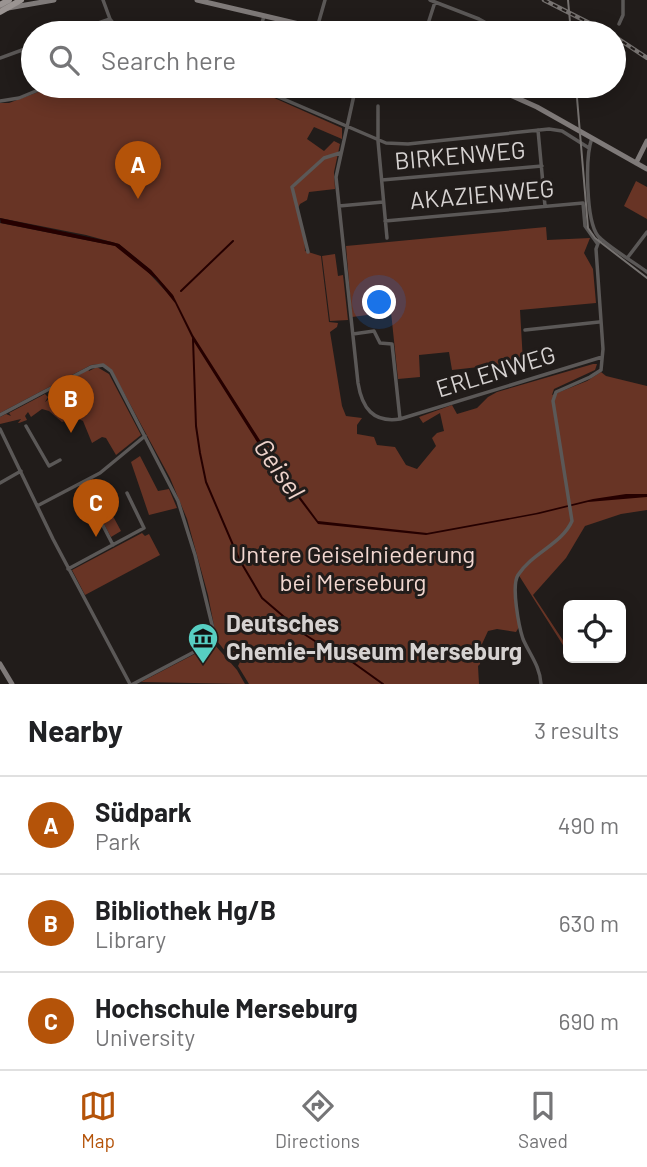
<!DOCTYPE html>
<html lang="en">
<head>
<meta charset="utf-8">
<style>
  body { margin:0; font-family:Barlow,sans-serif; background:#f2f2f2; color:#202124 }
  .controls { position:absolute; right:21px; bottom:21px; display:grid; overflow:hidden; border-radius:10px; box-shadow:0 4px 18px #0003 }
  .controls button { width:63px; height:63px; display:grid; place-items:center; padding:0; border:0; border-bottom:2px solid #e0e0e0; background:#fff; color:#202124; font:35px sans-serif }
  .you { position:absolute; left:380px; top:303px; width:24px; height:24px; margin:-18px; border:5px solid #fff; border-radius:50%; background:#1a73e8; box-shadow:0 0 0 10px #1a73e833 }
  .badge { display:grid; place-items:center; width:46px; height:46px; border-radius:50%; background:#b45309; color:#fff; font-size:23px; font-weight:700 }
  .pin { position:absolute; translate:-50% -58px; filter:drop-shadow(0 2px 4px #0008) }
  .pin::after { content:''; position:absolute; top:37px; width:24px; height:21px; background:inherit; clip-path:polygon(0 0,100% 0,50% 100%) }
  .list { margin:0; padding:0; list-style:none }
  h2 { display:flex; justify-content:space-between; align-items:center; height:91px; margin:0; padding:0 28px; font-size:30px }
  h2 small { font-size:23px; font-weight:400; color:#757577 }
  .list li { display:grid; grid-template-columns:46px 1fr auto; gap:21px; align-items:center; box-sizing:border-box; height:98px; padding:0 28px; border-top:2px solid #e0e0e0 }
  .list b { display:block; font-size:26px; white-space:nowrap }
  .list p { margin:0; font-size:23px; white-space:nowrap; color:#757577 }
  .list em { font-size:23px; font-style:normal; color:#757577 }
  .icon { flex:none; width:38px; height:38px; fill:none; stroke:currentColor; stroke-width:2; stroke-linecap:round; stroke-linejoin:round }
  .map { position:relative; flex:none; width:647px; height:684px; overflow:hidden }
  .search { position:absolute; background:#fff; box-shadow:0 4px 18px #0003; left:21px; right:21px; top:21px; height:77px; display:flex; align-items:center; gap:18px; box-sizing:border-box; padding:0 24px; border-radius:38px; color:#757577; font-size:26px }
  .sheet { height:385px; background:#fff }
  nav { display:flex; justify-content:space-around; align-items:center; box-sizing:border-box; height:98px; border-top:2px solid #e0e0e0; background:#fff; font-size:19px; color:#757577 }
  nav a { display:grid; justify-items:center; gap:4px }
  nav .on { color:#b45309 }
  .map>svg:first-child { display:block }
  .green { fill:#683425 }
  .water { fill:#250000 }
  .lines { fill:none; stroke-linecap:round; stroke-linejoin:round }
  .stream { stroke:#250000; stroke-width:2 }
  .street { stroke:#5b5857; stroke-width:3.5 }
  .secondary { stroke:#7f7a79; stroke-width:5 }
  .primary { stroke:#9a9492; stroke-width:6 }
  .tram { stroke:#777371; stroke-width:2 }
  .rail-casing { stroke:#777371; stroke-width:4.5 }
  .rail { stroke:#211c1a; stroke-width:2; stroke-dasharray:5; stroke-linecap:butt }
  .labels { text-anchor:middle; stroke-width:6; stroke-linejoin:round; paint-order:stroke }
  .street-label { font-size:24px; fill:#d6d2d1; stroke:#211c1a }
  .park-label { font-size:24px; fill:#f2d7d0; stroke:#211c1a }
  .poi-label { font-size:24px; font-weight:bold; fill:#d6d2d1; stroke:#211c1a; text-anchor:start }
  .water-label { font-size:26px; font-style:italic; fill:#eed3cb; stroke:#211c1a }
</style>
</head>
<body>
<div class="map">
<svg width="647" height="684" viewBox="0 0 647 684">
  <rect width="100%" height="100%" fill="#211c1a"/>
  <!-- green -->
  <path class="green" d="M 54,86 L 88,86 L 88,92 L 106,93 L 112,90 L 112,86 L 177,86 L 184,92 L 193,91 L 223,96 L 225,86 L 247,86 L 342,128 L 342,139 L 314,127 L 307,139 L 324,151 L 334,141 L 340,144 L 334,172 L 335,189 L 309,192 L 307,200 L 300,204 L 298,208 L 304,231 L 305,251 L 321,256 L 329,322 L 338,323 L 337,327 L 330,332 L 342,406 L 346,416 L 362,418 L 357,425 L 357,434 L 374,437 L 377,445 L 395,447 L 406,465 L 417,469 L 436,446 L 432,438 L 437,433 L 444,431 L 440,413 L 423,423 L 419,417 L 452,405 L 457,414 L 477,408 L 488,397 L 497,392 L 593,364 L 597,364 L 595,370 L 554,389 L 552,395 L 587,381 L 601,372 L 606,376 L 647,386 L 647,510 L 621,514 L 585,526 L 566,558 L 533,595 L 568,648 L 568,653 L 518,574 L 514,584 L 519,627 L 516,632 L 497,629 L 488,631 L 482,644 L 480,664 L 478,666 L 479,684 L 249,684 L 238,666 L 240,662 L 230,657 L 217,641 L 208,595 L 187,519 L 170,478 L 111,369 L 102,364 L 91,365 L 0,413 L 0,223 L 116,246 L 146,270 L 172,298 L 174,297 L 151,270 L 119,244 L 86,235 L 0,218 L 0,103 L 9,103 Z
    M 636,181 L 647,187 L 647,219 L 624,206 Z
    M 546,227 L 547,240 L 590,238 L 584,253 L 593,269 L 596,303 L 520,310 L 523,362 L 452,370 L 449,352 L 419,355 L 420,377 L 398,379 L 391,312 L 352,317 L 346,246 Z
    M 335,254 L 338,276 L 343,275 L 348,320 L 330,321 L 322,256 Z
    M 97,367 L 109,374 L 141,435 L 116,455 L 106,438 L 102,437 L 92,443 L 83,421 L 62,411 L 50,393 L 88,369 L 89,371 Z
    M 45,394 L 48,397 L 45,402 L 49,399 L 48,402 L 51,408 L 55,407 L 68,417 L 68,420 L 62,422 L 49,411 L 42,409 L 31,417 L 28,412 L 25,416 L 27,420 L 19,423 L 18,423 L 21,419 L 0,424 L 0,417 L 6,414 L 11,416 L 9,413 Z
    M 140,456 L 158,491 L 169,489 L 177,508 L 149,515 L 131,462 Z
    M 93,479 L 121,531 L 111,537 L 83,485 Z
    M 142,533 L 145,536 L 149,534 L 160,555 L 85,595 L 72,570 Z
    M 214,644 L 237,670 L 245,684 L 141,682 Z"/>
  <!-- water -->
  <path class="water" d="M 0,218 L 112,242 L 119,244 L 151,270 L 173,295 L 193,335 L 270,456 L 318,521 L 427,533 L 536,513 L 593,499 L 626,494 L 647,494 L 647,497 L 588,502 L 539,514 L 426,535 L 318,524 L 264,453 L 194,342 L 175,303 L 156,279 L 115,246 L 1,223 Z"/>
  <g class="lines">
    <!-- stream -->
    <path class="stream" d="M 181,291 L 233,241
      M 193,339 L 196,426 L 200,453 L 206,482 L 239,559 L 262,598 L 304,634 L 321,645 L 337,651 L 383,684"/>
    <!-- street -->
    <path class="street" d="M 103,0 L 110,19 L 121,33
      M 430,0 L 479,19 L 504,33
      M 619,24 L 623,15 L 623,0
      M 317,28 L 325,0
      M 69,33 L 110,19
      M 259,33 L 264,16
      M 425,33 L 435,2
      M 0,58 L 33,46
      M 253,86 L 386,143 L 408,144 L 549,129 L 562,131 L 589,148
      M 356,86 L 336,177 L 358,383 C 362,408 373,423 400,419 L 602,357
      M 0,101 L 19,98 L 48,86
      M 378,106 L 378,141 L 387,238
      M 538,130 L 545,206
      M 592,138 C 585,156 586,221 598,236 C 608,247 634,262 647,272
      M 382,180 L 542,166
      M 339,206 L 383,202
      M 385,221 L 583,203 L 585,226 L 597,243
      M 308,252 L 292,187 L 324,158 L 340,153
      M 628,257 L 647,232
      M 525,330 L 599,322
      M 353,334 L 374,331 L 380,343 L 392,344 L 400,419
      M 0,415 L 91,367 L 103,365 L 111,371 L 178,501 L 195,555 L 215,637 L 213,642 L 133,684
      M 26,426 L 49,466 L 60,460
      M 0,429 L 53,539 L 130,684
      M 0,483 L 21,471
      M 81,483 L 113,545
      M 37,506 L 100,473 L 145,436
      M 68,569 L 144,528 L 127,493
      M 541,684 C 540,666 530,655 523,639 C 519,627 511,586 518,575 C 532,553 562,544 572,521 L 553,401 L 556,392 L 590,377 L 601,370 L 603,349 L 596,249 L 600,238"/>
    <!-- secondary -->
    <path class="secondary" d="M 197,0 L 337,33
      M 8,8 L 54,0
      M 490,86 L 537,107 L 647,169
      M 636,163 L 647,141
      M 0,664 L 12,684"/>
    <!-- primary -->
    <path class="primary" d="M 0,5 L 9,0
      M 0,12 L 21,0"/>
    <!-- tram -->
    <path class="tram" d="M 568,0 L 571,33
      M 576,86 L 588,228 L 595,238 L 647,278"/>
    <!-- rail casing -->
    <g class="rail-casing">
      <path id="rail" d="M 544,0 L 609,33
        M 614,36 L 647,58"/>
    </g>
    <!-- rail -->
    <use href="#rail" class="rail"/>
  </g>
  <!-- icons -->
  <defs>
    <g id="museum-pin" transform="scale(1.575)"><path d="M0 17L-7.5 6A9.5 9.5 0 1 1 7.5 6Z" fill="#57cec2" stroke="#211c1a"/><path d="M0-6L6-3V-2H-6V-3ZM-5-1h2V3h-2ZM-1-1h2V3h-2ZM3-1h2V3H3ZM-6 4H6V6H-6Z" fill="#111"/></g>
  </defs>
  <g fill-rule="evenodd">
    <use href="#museum-pin" x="203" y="638"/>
  </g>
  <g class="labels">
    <!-- street labels -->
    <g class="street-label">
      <text transform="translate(460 156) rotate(-5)" y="8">BIRKENWEG</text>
      <text transform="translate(482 195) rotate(-5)" y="8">AKAZIENWEG</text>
      <text transform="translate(496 372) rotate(-17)" y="8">ERLENWEG</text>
    </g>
    <!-- park labels -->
    <g class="park-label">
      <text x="353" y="563">Untere Geiselniederung<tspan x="353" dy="28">bei Merseburg</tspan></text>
    </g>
    <!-- poi labels -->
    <g class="poi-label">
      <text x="226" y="632">Deutsches<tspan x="226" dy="28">Chemie-Museum Merseburg</tspan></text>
    </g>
    <!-- water labels -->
    <g class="water-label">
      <text transform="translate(279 469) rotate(55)" y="9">Geisel</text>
    </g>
  </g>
</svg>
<div class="controls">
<button><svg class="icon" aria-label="locate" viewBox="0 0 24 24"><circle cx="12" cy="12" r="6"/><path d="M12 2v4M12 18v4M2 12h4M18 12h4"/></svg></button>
</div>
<div class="you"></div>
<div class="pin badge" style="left:138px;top:199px">A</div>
<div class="pin badge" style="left:71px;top:433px">B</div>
<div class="pin badge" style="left:96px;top:537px">C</div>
<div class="search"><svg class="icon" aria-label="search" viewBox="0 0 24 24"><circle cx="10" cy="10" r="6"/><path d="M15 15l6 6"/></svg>Search here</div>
</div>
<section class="sheet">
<h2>Nearby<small>3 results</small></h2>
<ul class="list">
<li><span class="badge">A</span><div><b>Südpark</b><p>Park</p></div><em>490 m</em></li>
<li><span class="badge">B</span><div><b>Bibliothek Hg/B</b><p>Library</p></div><em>630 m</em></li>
<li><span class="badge">C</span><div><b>Hochschule Merseburg</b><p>University</p></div><em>690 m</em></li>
</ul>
</section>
<nav>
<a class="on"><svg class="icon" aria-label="map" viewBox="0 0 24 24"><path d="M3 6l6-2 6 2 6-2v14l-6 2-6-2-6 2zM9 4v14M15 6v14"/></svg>Map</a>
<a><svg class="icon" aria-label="directions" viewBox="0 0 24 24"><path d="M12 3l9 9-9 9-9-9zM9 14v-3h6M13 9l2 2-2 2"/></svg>Directions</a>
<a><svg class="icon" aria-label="saved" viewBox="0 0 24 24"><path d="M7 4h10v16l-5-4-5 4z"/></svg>Saved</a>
</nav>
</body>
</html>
